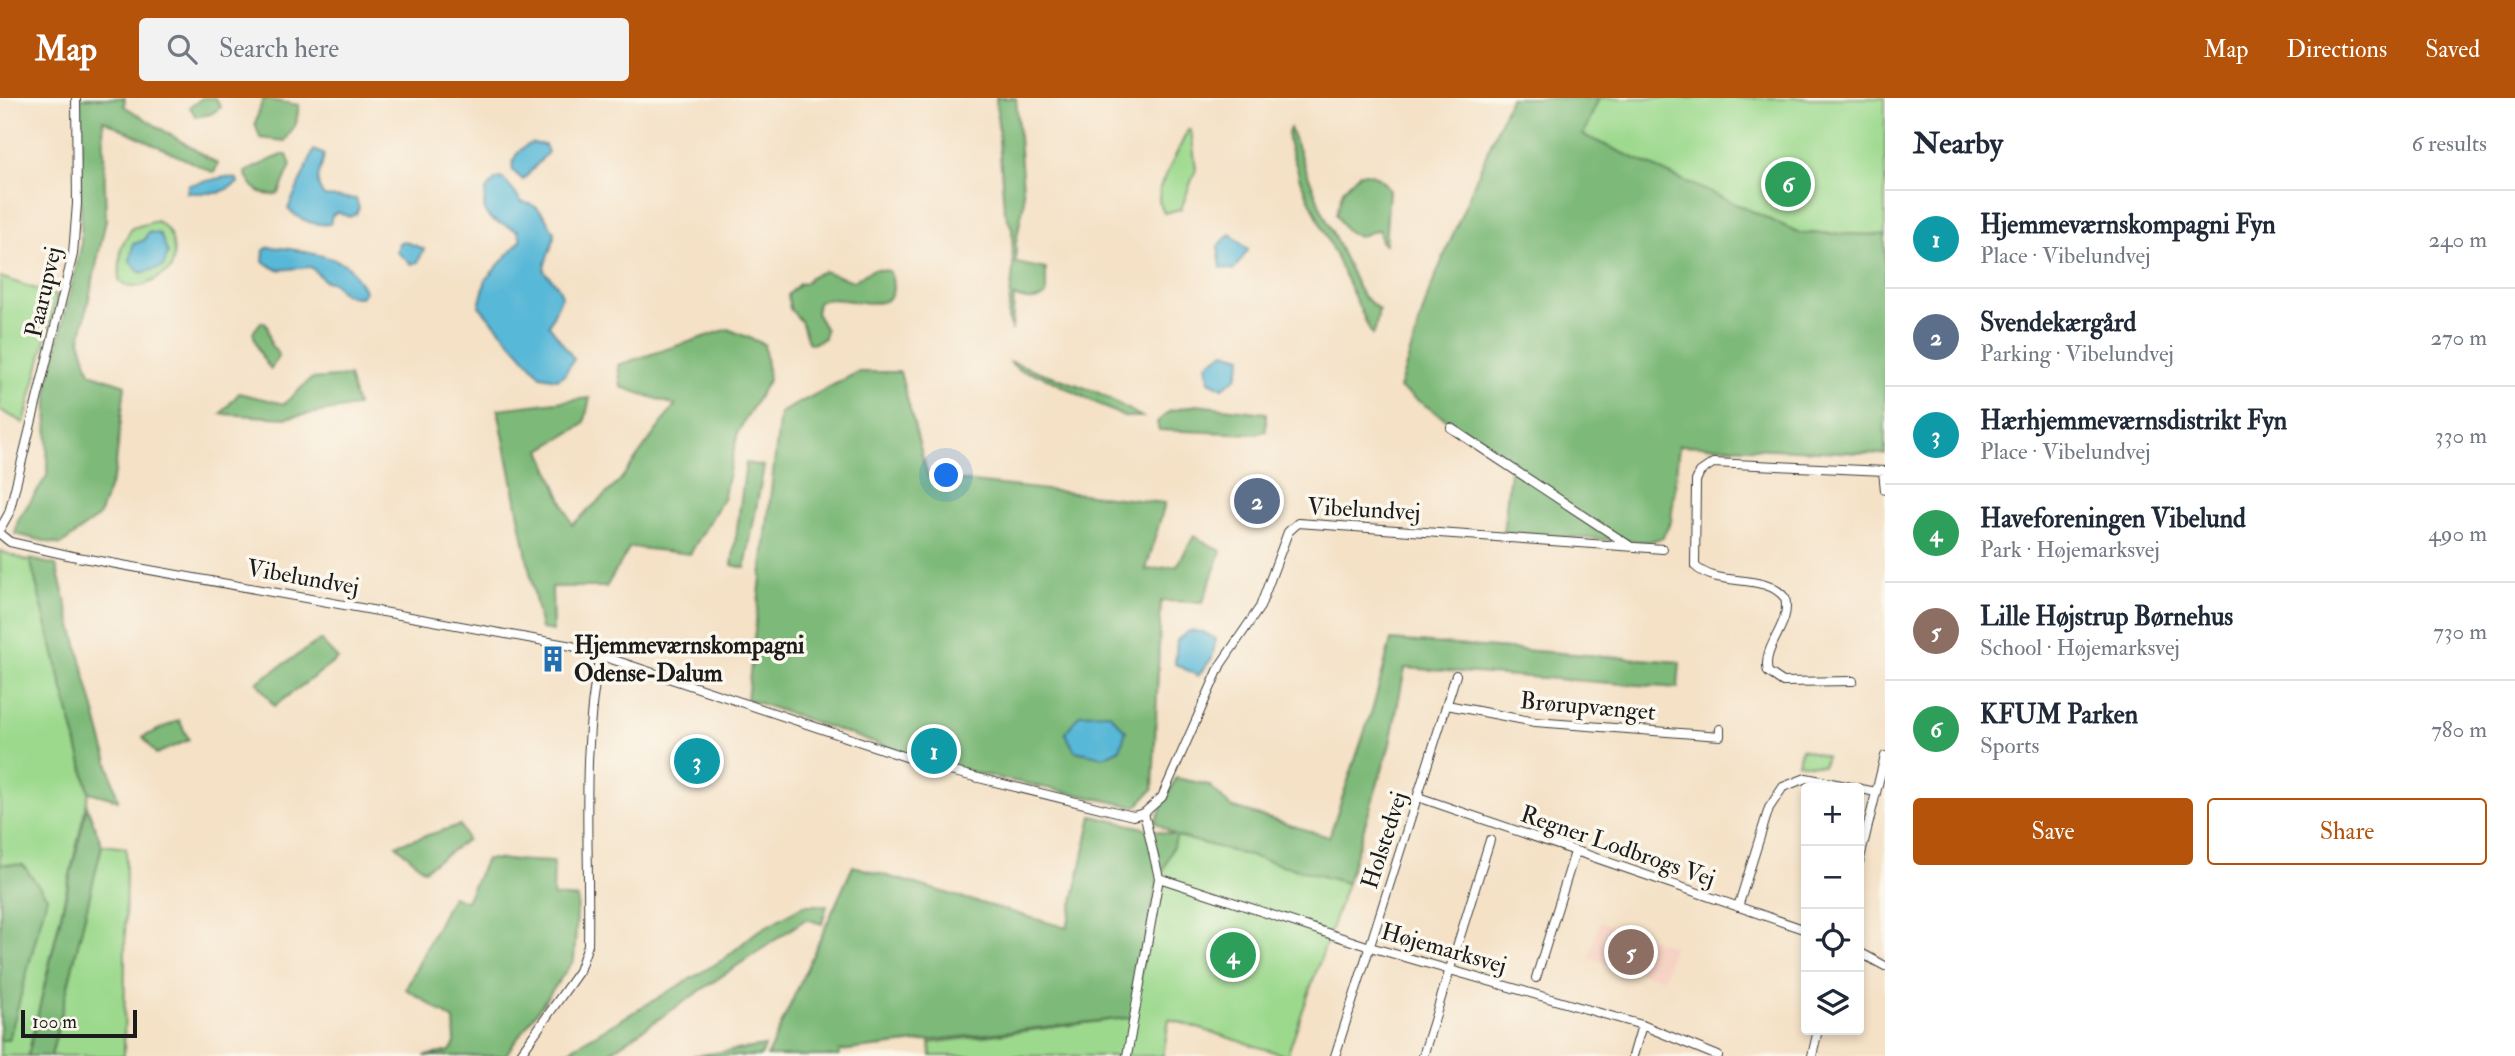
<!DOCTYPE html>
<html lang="en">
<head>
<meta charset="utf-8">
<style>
  body { margin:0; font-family:"IM FELL Double Pica",serif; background:#f2f2f3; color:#1f2937 }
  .controls { position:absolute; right:21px; bottom:21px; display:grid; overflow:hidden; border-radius:7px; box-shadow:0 4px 10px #0003 }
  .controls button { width:63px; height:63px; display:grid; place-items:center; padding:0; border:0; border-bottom:2px solid #e0e1e3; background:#fff; color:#1f2937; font:35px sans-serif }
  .scale { position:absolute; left:21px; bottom:18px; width:116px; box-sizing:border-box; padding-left:7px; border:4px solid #1c1c1c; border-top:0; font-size:19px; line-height:24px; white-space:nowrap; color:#1c1c1c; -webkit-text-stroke:5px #fbf7ec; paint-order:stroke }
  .you { position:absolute; left:947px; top:378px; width:24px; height:24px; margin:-18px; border:5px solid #fff; border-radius:50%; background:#1a73e8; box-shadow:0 0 0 10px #1a73e833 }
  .badge { display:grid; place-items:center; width:46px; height:46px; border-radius:50%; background:#b45309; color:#fff; font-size:23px; font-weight:700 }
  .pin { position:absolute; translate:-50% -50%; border:4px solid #fff; box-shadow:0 2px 7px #0006 }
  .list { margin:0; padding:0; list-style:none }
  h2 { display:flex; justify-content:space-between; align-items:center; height:91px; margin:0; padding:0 28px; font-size:30px }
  h2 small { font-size:23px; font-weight:400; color:#747a83 }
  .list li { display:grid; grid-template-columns:46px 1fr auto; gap:21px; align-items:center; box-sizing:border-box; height:98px; padding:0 28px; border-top:2px solid #e0e1e3 }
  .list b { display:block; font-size:26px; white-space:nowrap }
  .list p { margin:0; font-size:23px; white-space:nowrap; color:#747a83 }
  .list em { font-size:23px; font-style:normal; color:#747a83 }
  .actions { display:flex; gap:14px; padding:21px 28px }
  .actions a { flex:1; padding:16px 0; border:2px solid #b45309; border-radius:7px; text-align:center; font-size:24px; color:#b45309 }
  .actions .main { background:#b45309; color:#fff }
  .icon { flex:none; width:38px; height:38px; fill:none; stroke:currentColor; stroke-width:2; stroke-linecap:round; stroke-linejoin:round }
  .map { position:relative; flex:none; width:1885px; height:958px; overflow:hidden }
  header { display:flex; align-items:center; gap:42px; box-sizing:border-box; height:98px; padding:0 35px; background:#b45309; color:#fff }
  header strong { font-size:33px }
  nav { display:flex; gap:38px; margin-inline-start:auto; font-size:24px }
  .search { width:490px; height:63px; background:#f2f2f3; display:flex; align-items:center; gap:18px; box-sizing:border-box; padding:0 24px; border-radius:7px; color:#747a83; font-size:26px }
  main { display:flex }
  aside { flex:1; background:#fff }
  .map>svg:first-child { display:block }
  .built { fill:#f6d2c4 }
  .green { fill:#9cd98d; stroke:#5c7a54; stroke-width:2; fill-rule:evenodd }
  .forest { fill:#7db978; stroke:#4c6a4a; stroke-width:2 }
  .water { fill:#58b8d7; stroke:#3a6a7a; stroke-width:2 }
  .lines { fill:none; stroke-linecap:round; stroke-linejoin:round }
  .minor-casing { stroke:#3c3a36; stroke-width:10 }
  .minor { stroke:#fff; stroke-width:8 }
  .labels { text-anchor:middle; stroke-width:7; stroke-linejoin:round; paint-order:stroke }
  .street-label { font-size:24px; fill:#1c1c1c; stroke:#fbf7ec }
  .poi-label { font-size:24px; font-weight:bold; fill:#1c1c1c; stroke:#fbf7ec; text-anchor:start }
</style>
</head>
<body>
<header>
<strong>Map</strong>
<div class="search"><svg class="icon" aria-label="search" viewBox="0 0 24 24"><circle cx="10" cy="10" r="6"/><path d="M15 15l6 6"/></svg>Search here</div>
<nav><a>Map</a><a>Directions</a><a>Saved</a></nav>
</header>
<main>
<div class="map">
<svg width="1885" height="958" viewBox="0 0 1885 958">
  <rect width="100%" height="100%" fill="#fbf7ec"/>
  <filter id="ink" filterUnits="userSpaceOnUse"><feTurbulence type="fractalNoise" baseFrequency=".0143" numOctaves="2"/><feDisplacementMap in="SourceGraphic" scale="14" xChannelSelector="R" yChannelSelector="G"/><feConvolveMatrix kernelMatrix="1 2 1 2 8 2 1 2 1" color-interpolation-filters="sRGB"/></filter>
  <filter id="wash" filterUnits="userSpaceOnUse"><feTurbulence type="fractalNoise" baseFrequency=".00686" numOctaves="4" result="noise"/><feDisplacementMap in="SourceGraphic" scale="28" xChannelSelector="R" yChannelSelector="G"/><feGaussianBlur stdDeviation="1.57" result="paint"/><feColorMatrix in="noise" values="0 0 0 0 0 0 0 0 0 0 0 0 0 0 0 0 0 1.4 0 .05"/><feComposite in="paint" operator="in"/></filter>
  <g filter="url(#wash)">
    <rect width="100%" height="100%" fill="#f4e1c6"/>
    <!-- built -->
    <path class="built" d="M 1600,824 L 1673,848 L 1663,881 L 1589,860 Z"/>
    <!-- green -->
    <path class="green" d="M 1599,0 L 1885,0 L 1885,137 L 1800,135 L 1582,37 Z
      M 1188,32 L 1191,32 L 1196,71 L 1181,111 L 1164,115 L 1159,103 L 1160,89 Z
      M 156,123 C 174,130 177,155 171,171 C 157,181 135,198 119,183 L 121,149 L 132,130 ZM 160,136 L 167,155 L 138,173 L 133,166 L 146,138 Z
      M 0,179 L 57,198 L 24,325 L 0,312 Z
      M 0,453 L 31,464 L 89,694 L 28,958 L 0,958 L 0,942 L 9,942 L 23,767 L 0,766 Z
      M 1801,651 L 1826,658 L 1823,668 L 1798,665 Z
      M 1177,738 L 1347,785 L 1287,958 L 1169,921 L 1163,958 L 931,958 L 930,945 L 1133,919 L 1154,796 Z
      M 102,747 L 126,750 L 124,958 L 51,958 Z"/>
    <!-- forest -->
    <path class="forest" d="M 80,0 L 125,0 L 124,8 L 218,66 L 214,75 L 103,22 L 106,122 L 80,242 L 90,275 L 125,287 L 115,374 L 99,418 L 61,447 L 15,436 L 18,422 L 47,378 L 48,287 L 81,149 Z
      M 202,0 L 215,0 L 221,9 L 211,16 L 196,19 L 190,9 Z
      M 996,0 L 1016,0 L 1024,104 L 1016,144 L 1016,165 L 1046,171 L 1046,197 C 1036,205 1025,203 1014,198 L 1012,233 L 1008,220 L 1013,171 L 1012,131 L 1004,111 Z
      M 1510,0 L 1599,0 L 1583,37 L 1800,135 L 1885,137 L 1885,356 L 1679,347 L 1671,424 L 1662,440 L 1647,444 L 1503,435 L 1511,364 L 1399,290 L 1429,194 Z
      M 263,1 L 299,7 L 296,26 L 285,43 L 260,40 L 255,25 Z
      M 1290,30 L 1321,110 L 1357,187 L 1363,198 L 1379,212 L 1375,233 L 1372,237 L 1299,79 C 1298,64 1282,43 1290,30 Z
      M 281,57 L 287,57 L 291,67 L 279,95 C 263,101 250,89 245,74 Z
      M 1360,75 C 1373,74 1384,81 1389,93 L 1385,146 L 1381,144 L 1379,131 L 1358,139 L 1345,131 L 1336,116 L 1343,92 Z
      M 874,171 L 889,173 C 892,178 893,183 893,189 C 893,221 835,193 818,204 L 816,215 L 826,232 L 824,240 L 813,246 L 808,244 L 801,223 L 790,211 L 788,197 L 799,186 L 806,185 L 810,179 L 824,173 L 853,183 Z
      M 261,224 L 267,226 L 271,247 L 279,257 L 271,271 C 262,262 256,247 253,234 Z
      M 728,231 L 764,246 L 769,281 L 738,334 L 723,401 L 690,456 L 630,449 L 606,489 L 552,489 L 553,533 L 541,531 L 498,311 L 590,300 L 584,326 L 541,352 L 572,427 L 618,385 L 675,307 L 621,289 L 618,267 Z
      M 1009,263 L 1097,294 L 1142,319 L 1124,319 L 1042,278 L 1019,272 Z
      M 858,274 L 900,274 L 928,379 L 1165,405 L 1146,472 L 1177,468 L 1194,438 L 1221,453 L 1203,504 L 1161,503 L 1153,691 L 1136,709 L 947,669 L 952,645 L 923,634 L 913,658 L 747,601 L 780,315 Z
      M 349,278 L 357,308 L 285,320 L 221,316 L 239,295 L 284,306 L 311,281 Z
      M 1196,307 L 1266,315 L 1266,333 L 1255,336 L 1159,332 L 1157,324 L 1170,313 Z
      M 746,365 L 764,368 L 745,470 L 732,467 Z
      M 30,461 L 56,467 L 118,702 L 89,694 Z
      M 320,542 L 338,561 L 274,608 L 257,584 Z
      M 1391,542 L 1680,564 L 1678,590 L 1405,570 L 1390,646 L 1347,785 L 1177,738 L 1154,796 L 1133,919 L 840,953 L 840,958 L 767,958 L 853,768 L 1067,830 L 1092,718 L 1175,737 L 1155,724 L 1176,680 L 1209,687 L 1231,709 L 1329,739 L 1374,606 Z
      M 179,622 L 189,642 L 156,656 L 143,639 Z
      M 87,708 L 102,747 L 51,958 L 28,958 Z
      M 460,727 L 467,742 L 424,772 L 396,747 Z
      M 486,761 L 554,764 L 553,798 L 578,800 L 574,862 L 505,958 L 424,958 L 450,953 L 455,945 L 454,922 L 406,891 L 452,798 L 466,803 Z
      M 0,766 L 23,767 L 47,799 L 9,942 L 0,942 Z
      M 804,807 L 827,807 L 822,826 L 806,821 L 604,958 L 559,958 L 724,861 L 755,835 Z
      M 765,948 L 761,958 L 692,958 Z"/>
    <!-- water -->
    <path class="water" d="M 532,45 L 545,47 L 548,54 L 523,82 L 513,73 C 510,60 521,49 532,45 Z
      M 314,52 L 324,56 C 323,73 311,81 324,98 L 356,101 L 359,110 L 356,116 L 349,119 L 338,114 L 332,117 L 330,126 C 313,128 300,122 288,111 Z
      M 225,79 L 237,81 L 238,85 L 219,95 L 187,95 L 188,87 Z
      M 503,80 L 522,104 C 542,107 545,120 554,134 C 555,149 544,159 544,173 L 558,188 L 562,198 L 549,227 L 574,261 L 564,277 L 557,281 L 541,278 L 479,208 L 486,181 L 521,142 L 518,133 C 497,121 478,127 486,92 L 496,81 Z
      M 148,134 L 160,136 L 168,155 L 163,169 L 141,175 L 130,164 L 133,146 L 145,142 Z
      M 1230,136 L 1248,152 L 1234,172 L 1221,170 L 1218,148 Z
      M 403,143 L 424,151 L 418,164 L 411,166 L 397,154 L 399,145 Z
      M 269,149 C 285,149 340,159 350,170 C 351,171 363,190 365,193 L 362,198 C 352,202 339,194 334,185 L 325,183 L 311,169 L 278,172 L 263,164 L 264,152 Z
      M 1225,254 L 1242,259 L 1237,279 L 1223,290 L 1209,283 L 1207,266 Z
      M 1189,533 L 1203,534 L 1216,541 L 1212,560 L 1198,578 L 1175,566 L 1177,542 Z
      M 1109,615 L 1126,633 L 1120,651 L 1104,659 L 1075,653 L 1065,635 L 1080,616 Z"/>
  </g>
  <g filter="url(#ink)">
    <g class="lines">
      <!-- minor casing -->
      <g class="minor-casing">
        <path id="minor" d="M 1451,330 L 1630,448
          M 1883,373 L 1885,392
          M 0,431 L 9,415 L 73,156 L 77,106 L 76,0
          M 0,436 L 10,444 L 72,458 L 572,548 L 942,671 L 1133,718 L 1144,715 L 1162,699 L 1221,566 L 1260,509 L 1288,434 L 1298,425 L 1663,451
          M 1853,583 L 1783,584 L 1768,574 C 1761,548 1792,528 1785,500 C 1765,474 1718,490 1695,468 L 1696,383 L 1700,374 L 1713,365 L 1885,373
          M 1447,607 L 1535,624 L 1720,638 L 1720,631
          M 1418,699 L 1806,832
          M 1859,764 L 1885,658
          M 1159,780 L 1370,849 L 1642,927 L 1718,958
          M 1738,809 L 1769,710 L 1783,689 L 1806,680 L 1876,694
          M 1859,854 L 1885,868
          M 1536,880 L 1575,754
          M 519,958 L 579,873 L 588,847 C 590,750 580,653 600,557
          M 1127,958 L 1159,780 L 1144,715
          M 1335,958 L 1456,577
          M 1423,958 L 1490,742
          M 1633,958 L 1642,927
          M 1812,958 L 1818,932"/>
      </g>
      <!-- minor -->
      <use href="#minor" class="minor"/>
    </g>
  </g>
  <!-- icons -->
  <defs>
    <g id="building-bare" transform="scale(2.1)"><path d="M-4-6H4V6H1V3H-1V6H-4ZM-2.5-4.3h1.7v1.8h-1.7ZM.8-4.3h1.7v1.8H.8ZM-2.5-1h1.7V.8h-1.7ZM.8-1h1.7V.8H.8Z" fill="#1f6fb2" stroke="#fbf7ec" stroke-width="2.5" paint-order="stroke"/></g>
  </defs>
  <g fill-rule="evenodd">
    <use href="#building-bare" x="553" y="561"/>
  </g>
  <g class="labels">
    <!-- street labels -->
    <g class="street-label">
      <text transform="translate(43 194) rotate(-77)" y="8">Paarupvej</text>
      <text transform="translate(1364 411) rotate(3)" y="8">Vibelundvej</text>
      <text transform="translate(303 479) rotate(10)" y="8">Vibelundvej</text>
      <text transform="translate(1588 608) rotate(5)" y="8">Brørupvænget</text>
      <text transform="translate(1384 742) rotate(-72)" y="8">Holstedvej</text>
      <text transform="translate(1618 748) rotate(19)" y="8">Regner Lodbrogs Vej</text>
      <text transform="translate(1444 850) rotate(16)" y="8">Højemarksvej</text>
    </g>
    <!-- poi labels -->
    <g class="poi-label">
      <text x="574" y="555">Hjemmeværnskompagni<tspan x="574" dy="28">Odense-Dalum</tspan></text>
    </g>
  </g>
</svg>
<div class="controls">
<button>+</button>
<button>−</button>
<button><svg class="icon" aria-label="locate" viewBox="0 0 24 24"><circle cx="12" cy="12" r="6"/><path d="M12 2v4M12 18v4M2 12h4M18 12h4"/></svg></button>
<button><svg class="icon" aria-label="layers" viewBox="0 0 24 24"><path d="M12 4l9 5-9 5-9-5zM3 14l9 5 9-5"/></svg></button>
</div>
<div class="scale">100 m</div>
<div class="you"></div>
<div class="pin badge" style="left:934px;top:653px;background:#0f9aa8">1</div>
<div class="pin badge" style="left:1257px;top:403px;background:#5c6f8a">2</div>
<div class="pin badge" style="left:697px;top:663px;background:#0f9aa8">3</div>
<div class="pin badge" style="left:1233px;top:857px;background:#2e9e5b">4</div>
<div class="pin badge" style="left:1631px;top:854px;background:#8d6e63">5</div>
<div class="pin badge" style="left:1788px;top:86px;background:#2e9e5b">6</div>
</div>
<aside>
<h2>Nearby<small>6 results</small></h2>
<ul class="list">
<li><span class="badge" style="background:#0f9aa8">1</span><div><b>Hjemmeværnskompagni Fyn</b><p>Place · Vibelundvej</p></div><em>240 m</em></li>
<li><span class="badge" style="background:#5c6f8a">2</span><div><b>Svendekærgård</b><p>Parking · Vibelundvej</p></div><em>270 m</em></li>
<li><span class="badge" style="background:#0f9aa8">3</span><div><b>Hærhjemmeværnsdistrikt Fyn</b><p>Place · Vibelundvej</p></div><em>330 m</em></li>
<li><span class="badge" style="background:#2e9e5b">4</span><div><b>Haveforeningen Vibelund</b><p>Park · Højemarksvej</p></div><em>490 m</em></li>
<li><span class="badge" style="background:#8d6e63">5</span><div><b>Lille Højstrup Børnehus</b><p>School · Højemarksvej</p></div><em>730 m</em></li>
<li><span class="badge" style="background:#2e9e5b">6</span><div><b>KFUM Parken</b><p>Sports</p></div><em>780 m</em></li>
</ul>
<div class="actions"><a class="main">Save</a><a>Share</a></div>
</aside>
</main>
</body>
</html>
